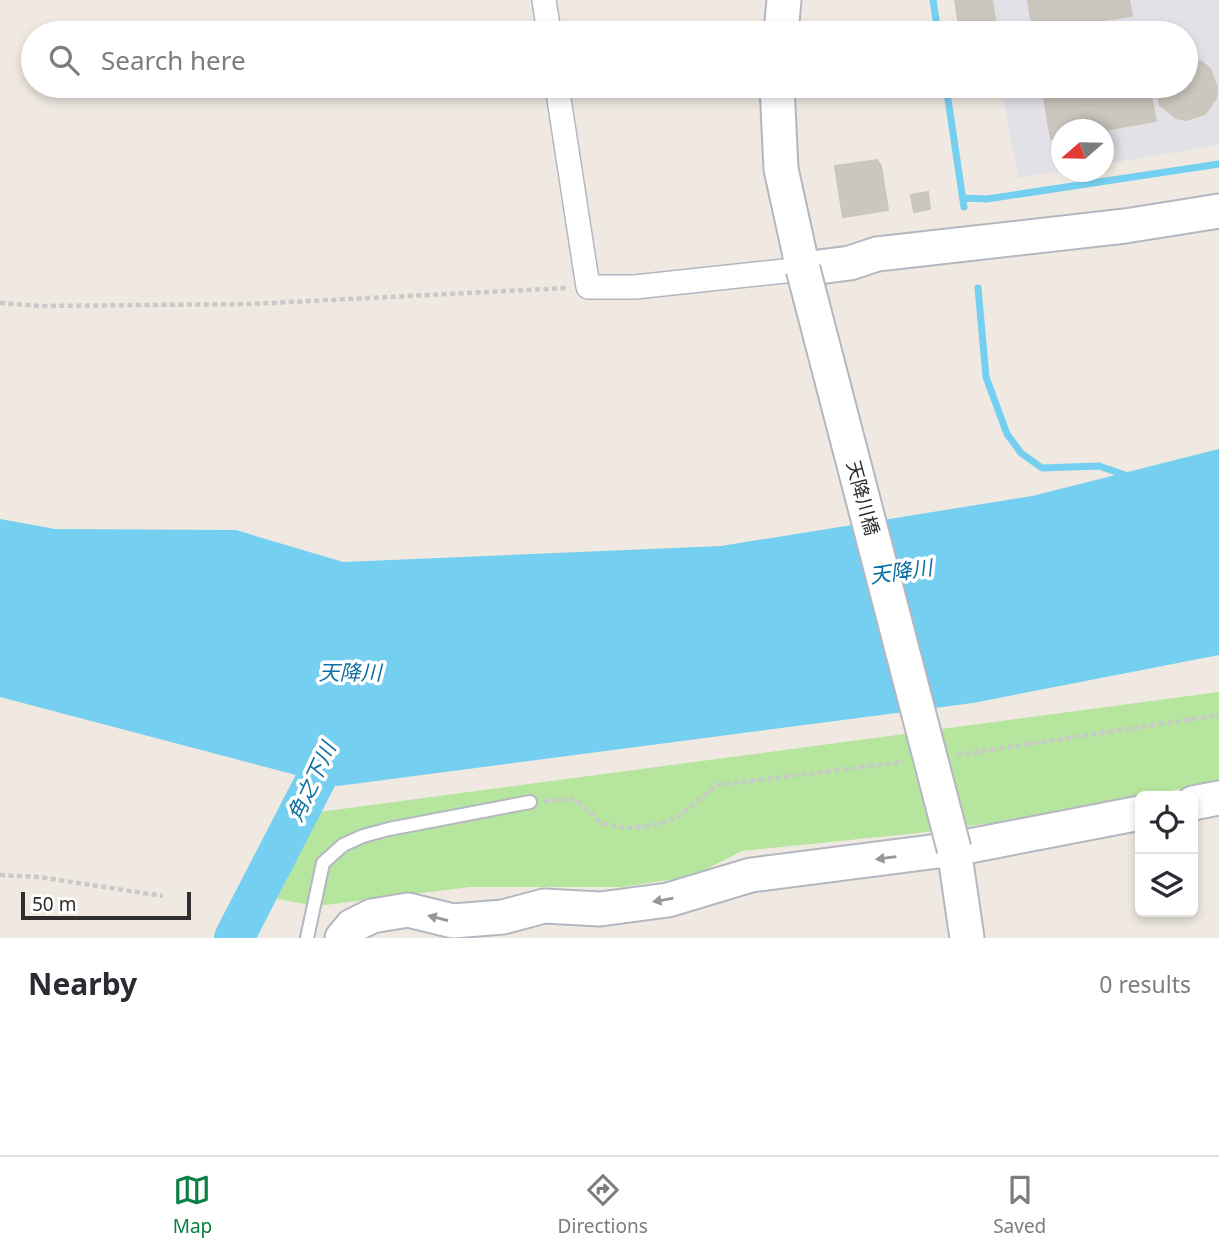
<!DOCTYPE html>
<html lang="en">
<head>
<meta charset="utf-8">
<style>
  body { margin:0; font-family:"Noto Sans","Noto Sans JP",sans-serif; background:#f7f7f7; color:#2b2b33 }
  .controls { position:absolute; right:21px; bottom:21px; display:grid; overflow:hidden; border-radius:10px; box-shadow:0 4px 10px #0003 }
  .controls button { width:63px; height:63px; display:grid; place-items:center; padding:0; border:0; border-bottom:2px solid #e1e1e2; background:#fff; color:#2b2b33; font:35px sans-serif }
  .compass { position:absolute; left:1051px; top:119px; width:63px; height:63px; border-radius:50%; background:#fff; box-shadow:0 4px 10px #0003; rotate:250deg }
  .scale { position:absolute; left:21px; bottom:18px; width:170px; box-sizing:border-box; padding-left:7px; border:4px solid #2e2e2e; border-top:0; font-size:19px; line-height:24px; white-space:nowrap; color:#2e2e2e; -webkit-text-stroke:5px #fff; paint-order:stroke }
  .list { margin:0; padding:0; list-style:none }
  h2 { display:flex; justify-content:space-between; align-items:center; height:91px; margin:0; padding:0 28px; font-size:30px }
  h2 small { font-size:23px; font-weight:400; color:#7c7c81 }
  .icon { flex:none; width:38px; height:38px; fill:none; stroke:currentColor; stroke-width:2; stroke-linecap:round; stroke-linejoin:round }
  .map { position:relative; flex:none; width:1219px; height:938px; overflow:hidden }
  .search { position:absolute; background:#fff; box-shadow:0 4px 10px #0003; left:21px; right:21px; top:21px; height:77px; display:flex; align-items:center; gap:18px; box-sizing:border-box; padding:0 24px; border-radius:38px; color:#7c7c81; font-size:26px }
  .sheet { height:217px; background:#fff }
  nav { display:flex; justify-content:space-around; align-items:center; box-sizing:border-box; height:98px; border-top:2px solid #e1e1e2; background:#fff; font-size:19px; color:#7c7c81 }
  nav a { display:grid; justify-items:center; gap:4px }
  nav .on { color:#0b8043 }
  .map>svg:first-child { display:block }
  .industrial { fill:#e3e1e8 }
  .green { fill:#b6e59e }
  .water { fill:#75cff0 }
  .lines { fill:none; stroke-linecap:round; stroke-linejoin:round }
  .stream { stroke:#75cff0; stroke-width:7 }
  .river { stroke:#75cff0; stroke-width:40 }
  .building { fill:#cbc7bf; stroke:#cbc5ba; stroke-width:2 }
  .lane-casing { stroke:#b4b7c1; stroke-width:16 }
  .street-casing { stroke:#b4b7c1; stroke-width:26 }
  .secondary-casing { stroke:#b4b7c1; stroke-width:37 }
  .path { stroke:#c9c9c9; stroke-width:4.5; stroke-dasharray:5 3.5; stroke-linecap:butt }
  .lane { stroke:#fff; stroke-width:12 }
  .street { stroke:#fff; stroke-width:23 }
  .secondary { stroke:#fff; stroke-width:33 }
  .secondary-bridge-casing { stroke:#b4b7c1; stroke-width:37; stroke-linecap:butt }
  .secondary-bridge { stroke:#fff; stroke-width:33 }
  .oneway { fill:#969696 }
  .labels { text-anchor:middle; stroke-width:7; stroke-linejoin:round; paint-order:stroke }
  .street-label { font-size:19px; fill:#2e2e2e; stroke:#fff }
  .water-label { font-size:21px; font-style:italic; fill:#0d6fa3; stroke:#fff }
</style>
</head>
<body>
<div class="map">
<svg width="1219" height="938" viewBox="0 0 1219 938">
  <rect width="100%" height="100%" fill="#efe9e1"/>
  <!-- industrial -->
  <path class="industrial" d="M 986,0 L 1219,0 L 1219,145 L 1104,164 L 1104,130 L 1062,130 L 1061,171 L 1018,178 L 1001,86 L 1186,86 L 1186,33 L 992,33 Z"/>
  <!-- green -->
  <path class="green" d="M 1219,692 L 1219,782 L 992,823 L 918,833 L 742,851 L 693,876 L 622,887 L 470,887 L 317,906 L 277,899 L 319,812 Z"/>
  <!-- water -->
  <path class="water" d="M 1219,449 L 1219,655 L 973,703 L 338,786 L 0,697 L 0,519 L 55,529 L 236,530 L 343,562 L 721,546 L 1032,496 Z"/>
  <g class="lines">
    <!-- stream -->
    <path class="stream" d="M 933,0 L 938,33
      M 946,86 L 964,207
      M 963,198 L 987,199 L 1219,164
      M 978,288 L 986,377 L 1007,434 L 1021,453 L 1042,468 L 1099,466 L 1128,476"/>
    <!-- river -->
    <path class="river" d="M 234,938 L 330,752 L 335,731"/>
  </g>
  <!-- building -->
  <path class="building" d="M 955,0 L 992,0 L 997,33 L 960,33 Z
    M 1028,0 L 1129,0 L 1132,16 L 1033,30 Z
    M 1186,59 L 1202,62 L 1210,69 L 1217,88 L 1216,98 L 1205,114 L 1186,120 L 1176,118 L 1160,105 L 1156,86 L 1186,86 Z
    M 1042,86 L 1149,86 L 1156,121 L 1104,130 L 1062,130 L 1062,138 L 1051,139 Z
    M 877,160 L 881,166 L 888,210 L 843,217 L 835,166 Z
    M 928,192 L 930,209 L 914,212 L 911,195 Z"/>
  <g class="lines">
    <!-- lane casing -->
    <g class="lane-casing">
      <path id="lane" d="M 307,938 L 323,863 L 343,845 L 363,836 L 389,829 L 530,802"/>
    </g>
    <!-- street casing -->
    <g class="street-casing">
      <path id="street" d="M 544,0 L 549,33
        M 557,86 L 588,287 L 635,287 L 803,269"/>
    </g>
    <!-- secondary casing -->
    <g class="secondary-casing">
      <path id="secondary" d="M 781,33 L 784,0
        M 777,86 L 781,169 L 803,269 L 850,263 L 877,254 L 1125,226 L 1219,211
        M 1193,803 L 1219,798
        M 954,849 L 967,938
        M 342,938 L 352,926 L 372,916 L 408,910 L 453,921 L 503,917 L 544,906 L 600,909 L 668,900 L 751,875 L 954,849 L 1140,813"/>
    </g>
    <!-- path -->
    <path class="path" d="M 0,303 L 40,306 L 251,304 L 566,288
      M 957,755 L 1219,715
      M 544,801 L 575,799 L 601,823 L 625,828 L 650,826 L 677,818 L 717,785 L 903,762
      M 0,875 L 39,877 L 163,896"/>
    <!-- lane -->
    <use href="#lane" class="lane"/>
    <!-- street -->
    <use href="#street" class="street"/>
    <!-- secondary -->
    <use href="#secondary" class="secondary"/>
    <!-- secondary-bridge casing -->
    <g class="secondary-bridge-casing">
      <path id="secondary-bridge" d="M 803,269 L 954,849"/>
    </g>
    <!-- secondary-bridge -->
    <use href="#secondary-bridge" class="secondary-bridge"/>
  </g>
  <!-- one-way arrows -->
  <defs><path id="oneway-solid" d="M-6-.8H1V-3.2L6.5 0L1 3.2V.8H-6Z" transform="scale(1.75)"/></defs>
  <g class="oneway">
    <use href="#oneway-solid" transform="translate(886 858) rotate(173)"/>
    <use href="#oneway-solid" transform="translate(663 900) rotate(170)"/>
    <use href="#oneway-solid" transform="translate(438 918) rotate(-166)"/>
  </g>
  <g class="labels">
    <!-- street labels -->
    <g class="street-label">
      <text transform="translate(863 498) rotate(75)" y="7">天降川橋</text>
    </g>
    <!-- water labels -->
    <g class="water-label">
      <text transform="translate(901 572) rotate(-8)" y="7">天降川</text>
      <text x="350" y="680">天降川</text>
      <text transform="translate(312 782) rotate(-65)" y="7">角之下川</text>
    </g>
  </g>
</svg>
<div class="controls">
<button><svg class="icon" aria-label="locate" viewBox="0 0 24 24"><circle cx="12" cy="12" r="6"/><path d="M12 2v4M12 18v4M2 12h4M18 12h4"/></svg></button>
<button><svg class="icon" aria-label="layers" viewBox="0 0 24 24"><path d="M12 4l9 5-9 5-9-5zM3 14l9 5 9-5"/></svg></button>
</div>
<svg class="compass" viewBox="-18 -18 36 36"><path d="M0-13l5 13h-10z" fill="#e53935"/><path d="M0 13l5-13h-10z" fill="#7c7c81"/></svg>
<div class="scale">50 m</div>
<div class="search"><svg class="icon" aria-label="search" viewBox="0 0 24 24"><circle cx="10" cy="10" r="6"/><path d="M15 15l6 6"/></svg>Search here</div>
</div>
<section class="sheet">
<h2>Nearby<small>0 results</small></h2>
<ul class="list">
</ul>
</section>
<nav>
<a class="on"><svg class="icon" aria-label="map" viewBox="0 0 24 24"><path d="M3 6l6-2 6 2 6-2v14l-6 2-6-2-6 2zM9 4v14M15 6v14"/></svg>Map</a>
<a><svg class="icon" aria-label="directions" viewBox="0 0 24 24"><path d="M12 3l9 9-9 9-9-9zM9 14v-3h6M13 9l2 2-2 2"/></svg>Directions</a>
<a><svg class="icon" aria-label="saved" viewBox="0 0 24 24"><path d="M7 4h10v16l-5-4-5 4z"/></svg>Saved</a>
</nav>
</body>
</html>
